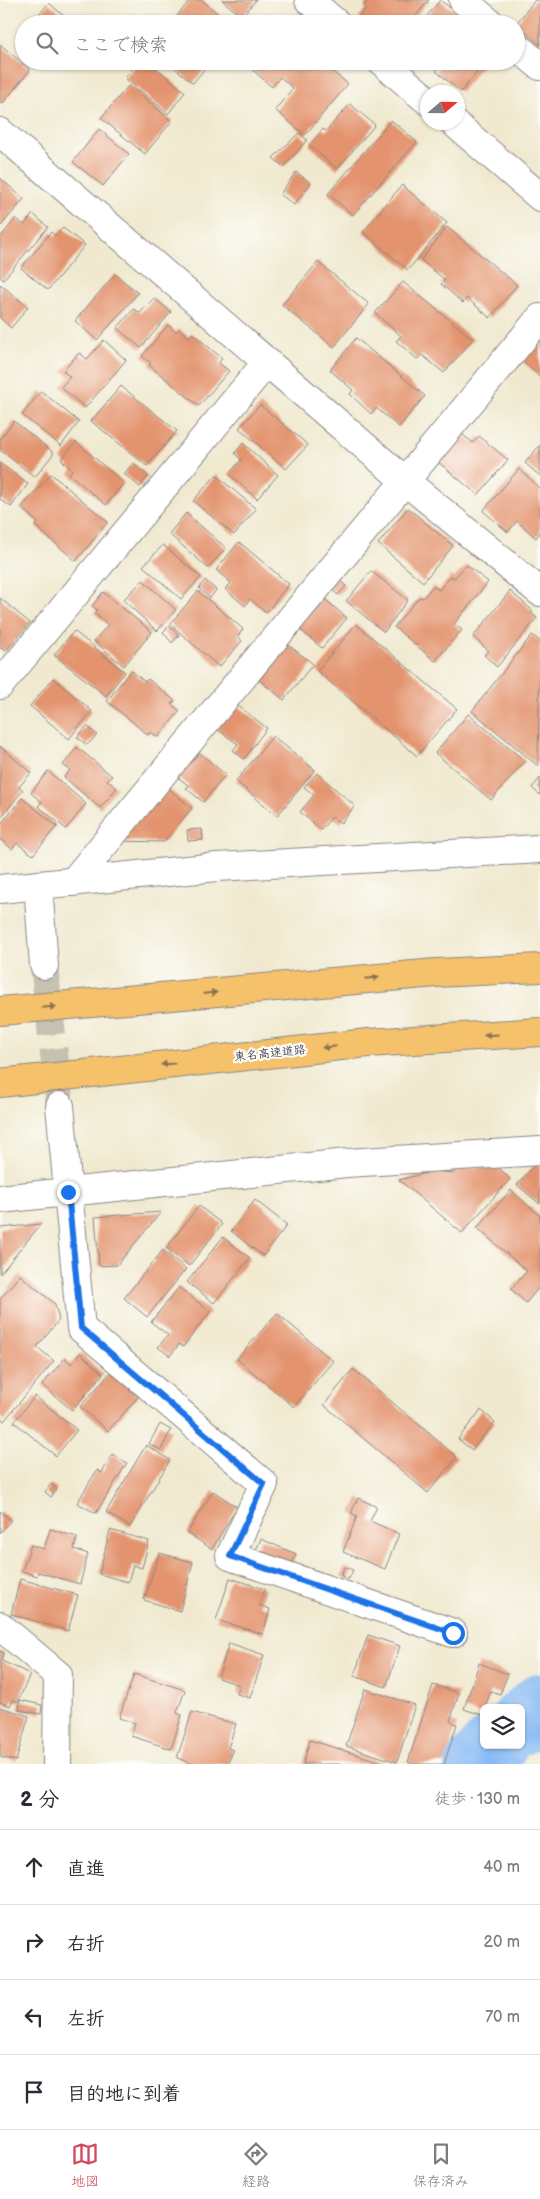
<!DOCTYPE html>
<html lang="ja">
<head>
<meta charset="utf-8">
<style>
  body { margin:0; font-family:"Balsamiq Sans","Klee One",sans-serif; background:#f7f7f7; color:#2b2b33 }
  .controls { position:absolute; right:15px; bottom:15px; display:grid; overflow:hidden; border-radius:8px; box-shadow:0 1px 4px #0004 }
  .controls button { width:45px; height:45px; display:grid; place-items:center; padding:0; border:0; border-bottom:1px solid #e1e1e2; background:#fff; color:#2b2b33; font:25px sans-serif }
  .compass { position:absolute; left:420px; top:85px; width:45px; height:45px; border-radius:50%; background:#fff; box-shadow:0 1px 4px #0004; rotate:70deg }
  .stop { position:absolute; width:15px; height:15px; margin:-11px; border:4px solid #1a73e8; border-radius:50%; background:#fff }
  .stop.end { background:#1a73e8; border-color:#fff; box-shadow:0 1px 5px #0008 }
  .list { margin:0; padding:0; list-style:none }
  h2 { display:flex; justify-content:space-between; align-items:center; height:65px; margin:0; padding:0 20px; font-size:21px }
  h2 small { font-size:16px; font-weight:400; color:#7c7c81 }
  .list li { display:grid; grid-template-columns:32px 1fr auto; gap:15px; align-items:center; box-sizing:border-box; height:75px; padding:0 20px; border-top:1px solid #e1e1e2 }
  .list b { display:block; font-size:19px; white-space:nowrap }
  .list em { font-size:16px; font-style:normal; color:#7c7c81 }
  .icon { flex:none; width:28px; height:28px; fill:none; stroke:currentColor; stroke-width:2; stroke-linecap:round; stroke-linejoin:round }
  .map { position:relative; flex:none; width:540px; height:1764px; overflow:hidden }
  .search { position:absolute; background:#fff; box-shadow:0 1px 4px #0004; left:15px; right:15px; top:15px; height:55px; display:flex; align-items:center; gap:12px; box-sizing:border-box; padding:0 18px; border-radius:28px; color:#7c7c81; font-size:19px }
  .sheet { height:365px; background:#fff }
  nav { display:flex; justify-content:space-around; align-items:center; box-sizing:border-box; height:70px; border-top:1px solid #e1e1e2; background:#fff; font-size:14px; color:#7c7c81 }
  nav a { display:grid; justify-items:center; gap:2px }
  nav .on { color:#d1495b }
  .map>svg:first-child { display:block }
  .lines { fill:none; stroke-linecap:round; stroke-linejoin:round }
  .river { stroke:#87baf4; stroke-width:64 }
  .building { fill:#e3936d }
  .minor-tunnel { stroke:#c7c1b1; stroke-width:28; stroke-dasharray:28 14; stroke-linecap:butt }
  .minor-casing { stroke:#898685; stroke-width:30 }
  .highway-casing { stroke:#898685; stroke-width:30 }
  .minor { stroke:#fff; stroke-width:28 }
  .highway { stroke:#f5c16b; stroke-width:28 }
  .oneway { fill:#8c7253 }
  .route { stroke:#1a73e8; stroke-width:6 }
  .labels { text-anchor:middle; stroke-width:4.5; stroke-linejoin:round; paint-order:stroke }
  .street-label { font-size:12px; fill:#22223b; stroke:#fdfcf7 }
</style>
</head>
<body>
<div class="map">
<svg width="540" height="1764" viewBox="0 0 540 1764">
  <rect width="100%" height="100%" fill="#fdfcf7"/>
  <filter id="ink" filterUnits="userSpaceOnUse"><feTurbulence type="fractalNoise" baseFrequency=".02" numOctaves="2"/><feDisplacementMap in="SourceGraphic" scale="10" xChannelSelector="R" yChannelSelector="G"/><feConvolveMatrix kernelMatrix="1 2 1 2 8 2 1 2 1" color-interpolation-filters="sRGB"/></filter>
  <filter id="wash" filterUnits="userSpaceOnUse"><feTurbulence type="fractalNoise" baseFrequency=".0096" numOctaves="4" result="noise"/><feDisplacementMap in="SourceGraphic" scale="20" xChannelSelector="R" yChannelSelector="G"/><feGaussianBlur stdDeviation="1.12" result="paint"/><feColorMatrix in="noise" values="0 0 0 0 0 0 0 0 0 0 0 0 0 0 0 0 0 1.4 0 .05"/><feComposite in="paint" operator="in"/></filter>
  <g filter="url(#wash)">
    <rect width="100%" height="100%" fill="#f0e9cf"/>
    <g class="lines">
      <!-- river -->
      <path class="river" d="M 521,1723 L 540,1706
        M 477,1764 L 496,1745"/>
    </g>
    <g id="blocks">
      <!-- building -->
      <path class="building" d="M 190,0 L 202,0 L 230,24 L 186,24 L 177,16 Z
        M 222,0 L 256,0 L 242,17 Z
        M 368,0 L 429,0 L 409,24 L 366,24 L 359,17 L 366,8 L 364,6 Z
        M 440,0 L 467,21 L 465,24 L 421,24 Z
        M 535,0 L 540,0 L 540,45 L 516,24 Z
        M 49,3 L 73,24 L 30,24 Z
        M 287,15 L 297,24 L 280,24 Z
        M 0,44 L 30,70 L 2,104 L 0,102 Z
        M 139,61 L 148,61 L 185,92 L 168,114 L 125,78 Z
        M 179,61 L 211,61 L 193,83 L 174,67 Z
        M 248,61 L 334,61 L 328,68 L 348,84 L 305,135 L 275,110 L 293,88 L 280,77 L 272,87 L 246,64 Z
        M 441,61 L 486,61 L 461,92 L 436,71 L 443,63 Z
        M 129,85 L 172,121 L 145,154 L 101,118 Z
        M 350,104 L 375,125 L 337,169 L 309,145 L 323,129 L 326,131 Z
        M 391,120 L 417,142 L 353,215 L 328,194 Z
        M 99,129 L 129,154 L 103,186 L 73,162 Z
        M 299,133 L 307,140 L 284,167 L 273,158 Z
        M 296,172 L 311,183 L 294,205 L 280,194 Z
        M 0,178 L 24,199 L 0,227 Z
        M 402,185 L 447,223 L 408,270 L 363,232 Z
        M 33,214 L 48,227 L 3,280 L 0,277 L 0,238 L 16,218 L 24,225 Z
        M 447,227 L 517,285 L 490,318 L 467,298 L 463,303 L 441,284 L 445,280 L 421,260 Z
        M 63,228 L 85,245 L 48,290 L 21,268 L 51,232 L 55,236 Z
        M 318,262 L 369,304 L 334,347 L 282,305 Z
        M 115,274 L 138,293 L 97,340 L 75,321 Z
        M 403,282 L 473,339 L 444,373 L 422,355 L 417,359 L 396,341 L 401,336 L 375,313 Z
        M 0,284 L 28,307 L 11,328 L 0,318 Z
        M 154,298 L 171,312 L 141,348 L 117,328 L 134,309 L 140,313 Z
        M 168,325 L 176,332 L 179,329 L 189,337 L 192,333 L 222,358 L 219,363 L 229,371 L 199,406 L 149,365 L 151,363 L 142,356 Z
        M 356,338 L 425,396 L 399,427 L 376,408 L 371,414 L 350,394 L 353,390 L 330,370 Z
        M 104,340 L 126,360 L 85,408 L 61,387 L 70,377 L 63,371 L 79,353 L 87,359 Z
        M 540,340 L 540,377 L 522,361 Z
        M 121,386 L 177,431 L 147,466 L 91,421 Z
        M 41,391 L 79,422 L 61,446 L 22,415 Z
        M 260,405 L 308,445 L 286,469 L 239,428 Z
        M 14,421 L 54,453 L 35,477 L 0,450 L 0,439 Z
        M 462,434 L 473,443 L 479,436 L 508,460 L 478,495 L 438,462 Z
        M 76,442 L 124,483 L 106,505 L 69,474 L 72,470 L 61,459 Z
        M 243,443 L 278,475 L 257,499 L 229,474 L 241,460 L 235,453 Z
        M 540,445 L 540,476 L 525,463 Z
        M 0,463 L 28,484 L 11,507 L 0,499 Z
        M 133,463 L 148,476 L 140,487 L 124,474 Z
        M 519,469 L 540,488 L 540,533 L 536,538 L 517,521 L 508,532 L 483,511 Z
        M 51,474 L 108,522 L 76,561 L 35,526 L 38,523 L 21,508 Z
        M 216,475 L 256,509 L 234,535 L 193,501 Z
        M 408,508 L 453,546 L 423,582 L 378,544 Z
        M 186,513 L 226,548 L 208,568 L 169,534 Z
        M 239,542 L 289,584 L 266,613 L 250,599 L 245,606 L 225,589 L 231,583 L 216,570 Z
        M 163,545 L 201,577 L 181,599 L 143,566 Z
        M 467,565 L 488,582 L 454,624 L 462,630 L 435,661 L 394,627 L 419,597 L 423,598 L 433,586 L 439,590 L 451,576 L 454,578 Z
        M 371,571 L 408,600 L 384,632 L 346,601 Z
        M 336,577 L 346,586 L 338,595 L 327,585 Z
        M 143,580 L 176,610 L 157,631 L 123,600 Z
        M 205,580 L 216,590 L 210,598 L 199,588 Z
        M 198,591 L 243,629 L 238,636 L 242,641 L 219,667 L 170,624 Z
        M 510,591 L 533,611 L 531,613 L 537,618 L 497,667 L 484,655 L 489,651 L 473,637 Z
        M 103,592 L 152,632 L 124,666 L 94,641 L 108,625 L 94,613 L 97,610 L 92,606 Z
        M 321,596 L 347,618 L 322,648 L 295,625 Z
        M 0,598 L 30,623 L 6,651 L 1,648 L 0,649 Z
        M 356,624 L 457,709 L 417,756 L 317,671 Z
        M 169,626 L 179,635 L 172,643 L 163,632 Z
        M 74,631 L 125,672 L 106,696 L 54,655 Z
        M 532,635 L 540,641 L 538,766 L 472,711 Z
        M 286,643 L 313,664 L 284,700 L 257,678 Z
        M 131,670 L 145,682 L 148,679 L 175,701 L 171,704 L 180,711 L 158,737 L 150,732 L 148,735 L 107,701 Z
        M 53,678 L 92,711 L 69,739 L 30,706 Z
        M 233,702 L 267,728 L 244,759 L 233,750 L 238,744 L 214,727 Z
        M 468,714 L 525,761 L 491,800 L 435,753 Z
        M 87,726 L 97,735 L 87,745 L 77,737 Z
        M 273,736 L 315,770 L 277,816 L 236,781 Z
        M 0,746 L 31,773 L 19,787 L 23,790 L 0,819 Z
        M 77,747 L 112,776 L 107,780 L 117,788 L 100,808 L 64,777 L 70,770 L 63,765 Z
        M 196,750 L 226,775 L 203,802 L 186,788 L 189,786 L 175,775 Z
        M 48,771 L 86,804 L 66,829 L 38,806 L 42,802 L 31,793 Z
        M 317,773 L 355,806 L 341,823 L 332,817 L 321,830 L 300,812 L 314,795 L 304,787 Z
        M 540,778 L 540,795 L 532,788 Z
        M 163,784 L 192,808 L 164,842 L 116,841 Z
        M 22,798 L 57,826 L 33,855 L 17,843 L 12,849 L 0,839 L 0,825 Z
        M 202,829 L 203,840 L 188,841 L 187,830 Z
        M 540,1158 L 540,1204 L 517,1185 Z
        M 497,1166 L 510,1179 L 462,1233 L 399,1180 L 434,1171 L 454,1173 L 459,1168 Z
        M 511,1190 L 540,1216 L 540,1286 L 526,1303 L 511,1289 L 527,1271 L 477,1228 Z
        M 255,1200 L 287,1225 L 263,1256 L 231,1231 Z
        M 199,1206 L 222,1224 L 189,1266 L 166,1248 Z
        M 161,1212 L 117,1265 L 99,1266 L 95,1217 Z
        M 41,1224 L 0,1274 L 0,1228 Z
        M 223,1237 L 250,1258 L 214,1303 L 187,1282 Z
        M 163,1250 L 186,1269 L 147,1317 L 124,1298 Z
        M 20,1275 L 55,1304 L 59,1320 L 37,1347 L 54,1361 L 4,1421 L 0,1417 L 0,1299 Z
        M 179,1287 L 210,1312 L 183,1347 L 179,1344 L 170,1356 L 158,1347 L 168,1335 L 151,1322 Z
        M 277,1313 L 333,1361 L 294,1407 L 237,1359 Z
        M 80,1353 L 103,1374 L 72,1410 L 42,1385 L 65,1358 L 71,1364 Z
        M 115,1367 L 134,1384 L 129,1390 L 138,1397 L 108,1431 L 80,1407 Z
        M 353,1369 L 457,1457 L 428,1493 L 324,1405 Z
        M 35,1396 L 77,1430 L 56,1456 L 14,1422 Z
        M 481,1410 L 495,1422 L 472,1450 L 458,1439 Z
        M 160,1424 L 171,1430 L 161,1450 L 149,1444 Z
        M 146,1445 L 170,1460 L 130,1527 L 106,1512 Z
        M 112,1454 L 127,1463 L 96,1513 L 77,1503 L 97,1470 L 102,1473 Z
        M 51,1484 L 57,1489 L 51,1497 L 45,1492 Z
        M 213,1491 L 237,1507 L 212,1549 L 187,1533 Z
        M 358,1498 L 377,1507 L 370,1521 L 399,1534 L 385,1569 L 343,1552 L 357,1516 L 351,1513 Z
        M 0,1511 L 11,1520 L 0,1533 Z
        M 50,1529 L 77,1537 L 74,1549 L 88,1554 L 80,1584 L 38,1572 L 37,1576 L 22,1571 L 31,1545 L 44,1549 Z
        M 110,1530 L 149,1541 L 142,1568 L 133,1565 L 128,1582 L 99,1574 Z
        M 261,1539 L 296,1554 L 291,1567 L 255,1552 Z
        M 159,1553 L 193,1562 L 180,1611 L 144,1600 Z
        M 344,1567 L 353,1570 L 349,1579 L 341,1576 Z
        M 230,1578 L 265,1589 L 259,1605 L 270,1609 L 263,1634 L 216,1620 Z
        M 20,1579 L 78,1595 L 68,1631 L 11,1614 Z
        M 368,1635 L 400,1646 L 386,1687 L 354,1676 Z
        M 229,1643 L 264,1655 L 250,1698 L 237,1694 L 240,1685 L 218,1678 Z
        M 0,1651 L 4,1653 L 2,1661 L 30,1674 L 18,1702 L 13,1700 L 10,1706 L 0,1702 Z
        M 479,1663 L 508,1674 L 500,1694 L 491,1691 L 482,1715 L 464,1709 Z
        M 134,1674 L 185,1690 L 177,1713 L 182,1715 L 171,1749 L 131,1736 L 135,1723 L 119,1718 Z
        M 433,1685 L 459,1693 L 450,1721 L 457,1724 L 444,1764 L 414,1764 L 408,1762 Z
        M 365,1689 L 415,1705 L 397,1762 L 346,1746 Z
        M 20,1700 L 42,1705 L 41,1714 L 19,1710 Z
        M 0,1707 L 29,1716 L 16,1761 L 0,1757 Z
        M 192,1712 L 236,1724 L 228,1748 L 233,1750 L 228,1764 L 193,1764 L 177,1758 Z
        M 310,1740 L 387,1764 L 303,1764 Z"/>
    </g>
  </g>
  <g filter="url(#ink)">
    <use href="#blocks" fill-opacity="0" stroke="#898685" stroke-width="1"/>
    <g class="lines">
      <!-- minor-tunnel -->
      <path class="minor-tunnel" d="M 44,965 L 60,1106"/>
      <!-- minor casing -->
      <g class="minor-casing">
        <path id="minor" d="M 309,0 L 337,24
          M 463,0 L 491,24
          M 516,46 L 540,66
          M 381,61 L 428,101
          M 453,122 L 540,197
          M 0,132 L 404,480 L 540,592
          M 0,685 L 267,362
          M 73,882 L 540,318
          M 38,885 L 44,965
          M 0,889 L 217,867 L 540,849
          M 60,1106 L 81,1328 L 264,1484 L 230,1556 L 453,1633
          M 0,1199 L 347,1163 L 540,1151
          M 0,1626 L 58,1675 L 57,1764"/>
      </g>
      <!-- highway casing -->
      <g class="highway-casing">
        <path id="highway" d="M 0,1011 L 436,973 L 540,968
          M 0,1083 L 368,1043 L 540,1032"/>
      </g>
      <!-- minor -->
      <use href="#minor" class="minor"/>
      <!-- highway -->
      <use href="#highway" class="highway"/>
    </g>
    <!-- one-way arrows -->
    <defs><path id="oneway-solid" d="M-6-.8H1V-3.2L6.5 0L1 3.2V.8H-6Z" transform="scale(1.25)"/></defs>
    <g class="oneway">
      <use href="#oneway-solid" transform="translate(372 978) rotate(-5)"/>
      <use href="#oneway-solid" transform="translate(210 993) rotate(-5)"/>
      <use href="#oneway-solid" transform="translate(49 1007) rotate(-5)"/>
      <use href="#oneway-solid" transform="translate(491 1035) rotate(176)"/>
      <use href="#oneway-solid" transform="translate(329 1047) rotate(174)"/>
      <use href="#oneway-solid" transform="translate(168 1064) rotate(174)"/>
    </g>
  </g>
  <g class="lines" filter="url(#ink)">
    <!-- route -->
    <path class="route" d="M 68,1192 L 81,1328 L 264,1484 L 230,1556 L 453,1633"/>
  </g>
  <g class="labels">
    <!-- street labels -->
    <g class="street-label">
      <text transform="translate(270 1053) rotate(-6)" y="4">東名高速道路</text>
    </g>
  </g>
</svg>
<div class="controls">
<button><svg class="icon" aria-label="layers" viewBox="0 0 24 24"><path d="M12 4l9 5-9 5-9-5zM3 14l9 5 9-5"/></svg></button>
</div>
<svg class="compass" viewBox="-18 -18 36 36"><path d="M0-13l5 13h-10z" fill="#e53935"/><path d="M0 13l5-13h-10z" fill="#7c7c81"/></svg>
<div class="stop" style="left:453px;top:1633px"></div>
<div class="stop end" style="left:68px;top:1192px"></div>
<div class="search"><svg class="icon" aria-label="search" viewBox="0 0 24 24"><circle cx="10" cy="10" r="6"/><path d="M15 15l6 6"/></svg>ここで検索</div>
</div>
<section class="sheet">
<h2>2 分<small>徒歩 · 130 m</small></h2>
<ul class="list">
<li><svg class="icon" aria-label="ahead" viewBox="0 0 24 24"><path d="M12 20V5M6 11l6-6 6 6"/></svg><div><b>直進</b></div><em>40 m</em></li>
<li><svg class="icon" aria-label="right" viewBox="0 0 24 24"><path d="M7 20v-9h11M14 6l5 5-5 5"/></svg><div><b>右折</b></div><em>20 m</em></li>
<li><svg class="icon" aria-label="left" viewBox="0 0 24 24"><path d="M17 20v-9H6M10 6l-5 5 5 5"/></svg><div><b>左折</b></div><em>70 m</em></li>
<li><svg class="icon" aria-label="arrive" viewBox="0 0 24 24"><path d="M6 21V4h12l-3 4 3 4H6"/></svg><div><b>目的地に到着</b></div></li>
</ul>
</section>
<nav>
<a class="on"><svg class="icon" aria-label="map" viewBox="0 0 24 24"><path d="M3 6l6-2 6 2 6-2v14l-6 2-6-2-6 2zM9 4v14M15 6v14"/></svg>地図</a>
<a><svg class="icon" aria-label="directions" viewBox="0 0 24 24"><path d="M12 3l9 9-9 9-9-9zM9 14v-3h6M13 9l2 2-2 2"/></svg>経路</a>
<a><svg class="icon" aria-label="saved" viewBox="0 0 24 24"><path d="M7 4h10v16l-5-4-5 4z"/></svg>保存済み</a>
</nav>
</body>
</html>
